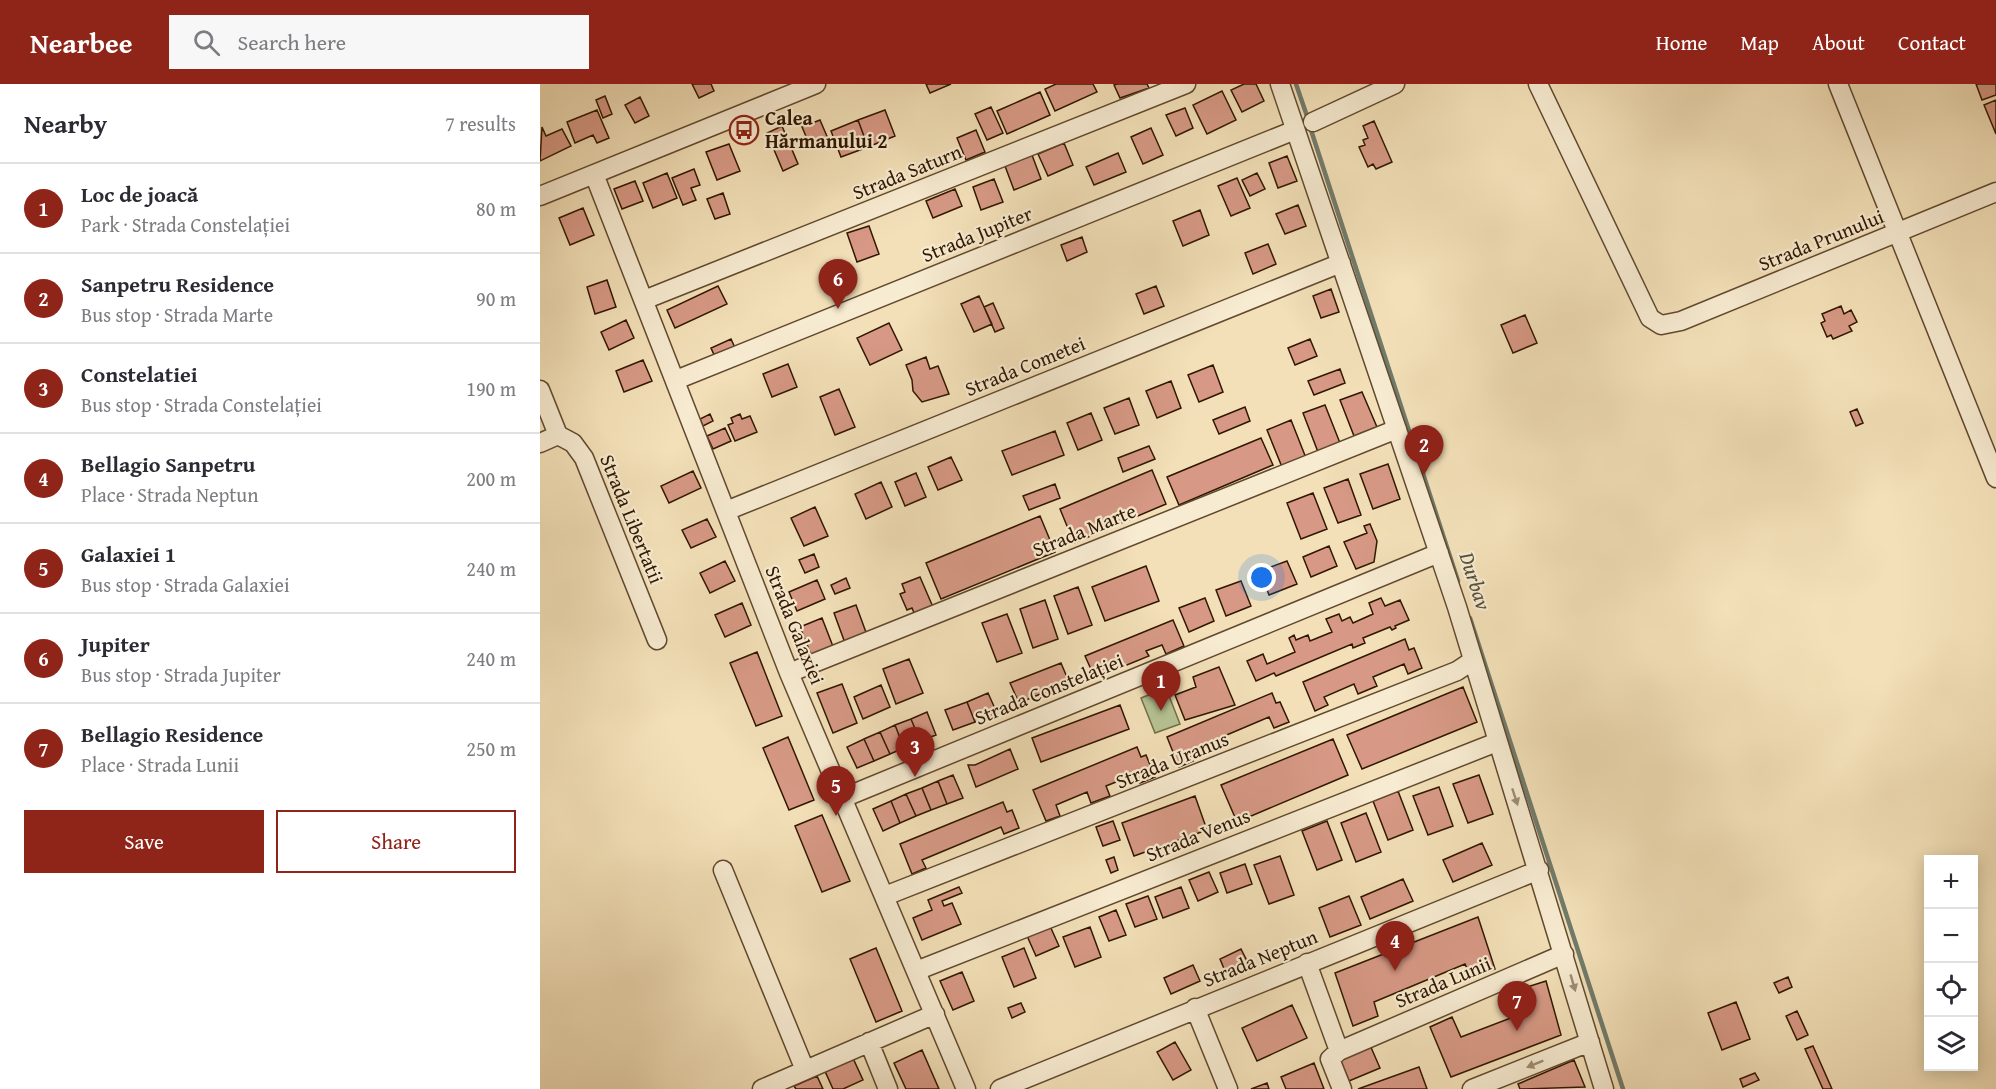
<!DOCTYPE html>
<html lang="en">
<head>
<meta charset="utf-8">
<style>
  body { margin:0; font-family:"Gentium Book Plus",serif; background:#f7f7f7; color:#2b2b33 }
  .controls { position:absolute; right:18px; bottom:18px; display:grid; overflow:hidden; border-radius:0px; box-shadow:0 3px 15px #0003 }
  .controls button { width:54px; height:54px; display:grid; place-items:center; padding:0; border:0; border-bottom:2px solid #e1e1e2; background:#fff; color:#2b2b33; font:30px sans-serif }
  .you { position:absolute; left:722px; top:494px; width:21px; height:21px; margin:-15px; border:4px solid #fff; border-radius:50%; background:#1a73e8; box-shadow:0 0 0 9px #1a73e833 }
  .badge { display:grid; place-items:center; width:39px; height:39px; border-radius:50%; background:#8f2418; color:#fff; font-size:20px; font-weight:700 }
  .pin { position:absolute; translate:-50% -50px; filter:drop-shadow(0 2px 3px #0008) }
  .pin::after { content:''; position:absolute; top:32px; width:21px; height:18px; background:inherit; clip-path:polygon(0 0,100% 0,50% 100%) }
  .list { margin:0; padding:0; list-style:none }
  h2 { display:flex; justify-content:space-between; align-items:center; height:78px; margin:0; padding:0 24px; font-size:26px }
  h2 small { font-size:20px; font-weight:400; color:#7c7c81 }
  .list li { display:grid; grid-template-columns:39px 1fr auto; gap:18px; align-items:center; box-sizing:border-box; height:90px; padding:0 24px; border-top:2px solid #e1e1e2 }
  .list b { display:block; font-size:22px; white-space:nowrap }
  .list p { margin:0; font-size:20px; white-space:nowrap; color:#7c7c81 }
  .list em { font-size:20px; font-style:normal; color:#7c7c81 }
  .actions { display:flex; gap:12px; padding:18px 24px }
  .actions a { flex:1; padding:14px 0; border:2px solid #8f2418; border-radius:0px; text-align:center; font-size:21px; color:#8f2418 }
  .actions .main { background:#8f2418; color:#fff }
  .icon { flex:none; width:33px; height:33px; fill:none; stroke:currentColor; stroke-width:2; stroke-linecap:round; stroke-linejoin:round }
  .map { position:relative; flex:none; width:1456px; height:1005px; overflow:hidden }
  header { display:flex; align-items:center; gap:36px; box-sizing:border-box; height:84px; padding:0 30px; background:#8f2418; color:#fff }
  header strong { font-size:28px }
  nav { display:flex; gap:33px; margin-inline-start:auto; font-size:21px }
  .search { width:420px; height:54px; background:#f7f7f7; display:flex; align-items:center; gap:15px; box-sizing:border-box; padding:0 21px; border-radius:0px; color:#7c7c81; font-size:22px }
  main { display:flex }
  aside { flex:1; background:#fff }
  .map>svg:first-child { display:block }
  .green { fill:#b6c393; stroke:#736d4a; stroke-width:1.5 }
  .lines { fill:none; stroke-linecap:round; stroke-linejoin:round }
  .stream { stroke:#707b6b; stroke-width:4.5 }
  .building { fill:#d79985; stroke:#301700; stroke-width:1.5 }
  .minor-casing { stroke:#61492e; stroke-width:21 }
  .minor { stroke:#f7ebd1; stroke-width:18 }
  .oneway { fill:#9d8c73 }
  .labels { text-anchor:middle; stroke-width:4.5; stroke-linejoin:round; paint-order:stroke }
  .poi-label { font-size:20px; font-weight:bold; fill:#301700; stroke:#f7ebd1; text-anchor:start }
  .street-label { font-size:20px; fill:#301700; stroke:#f7ebd1 }
  .water-label { font-size:21px; font-style:italic; fill:#55513e; stroke:#f7ebd1 }
</style>
</head>
<body>
<header>
<strong>Nearbee</strong>
<div class="search"><svg class="icon" aria-label="search" viewBox="0 0 24 24"><circle cx="10" cy="10" r="6"/><path d="M15 15l6 6"/></svg>Search here</div>
<nav><a>Home</a><a>Map</a><a>About</a><a>Contact</a></nav>
</header>
<main>
<aside>
<h2>Nearby<small>7 results</small></h2>
<ul class="list">
<li><span class="badge">1</span><div><b>Loc de joacă</b><p>Park · Strada Constelației</p></div><em>80 m</em></li>
<li><span class="badge">2</span><div><b>Sanpetru Residence</b><p>Bus stop · Strada Marte</p></div><em>90 m</em></li>
<li><span class="badge">3</span><div><b>Constelatiei</b><p>Bus stop · Strada Constelației</p></div><em>190 m</em></li>
<li><span class="badge">4</span><div><b>Bellagio Sanpetru</b><p>Place · Strada Neptun</p></div><em>200 m</em></li>
<li><span class="badge">5</span><div><b>Galaxiei 1</b><p>Bus stop · Strada Galaxiei</p></div><em>240 m</em></li>
<li><span class="badge">6</span><div><b>Jupiter</b><p>Bus stop · Strada Jupiter</p></div><em>240 m</em></li>
<li><span class="badge">7</span><div><b>Bellagio Residence</b><p>Place · Strada Lunii</p></div><em>250 m</em></li>
</ul>
<div class="actions"><a class="main">Save</a><a>Share</a></div>
</aside>
<div class="map">
<svg width="1456" height="1005" viewBox="0 0 1456 1005">
  <rect width="100%" height="100%" fill="#f3e0b8"/>
  <filter id="stains"><feTurbulence type="fractalNoise" baseFrequency=".00333" numOctaves="4"/><feColorMatrix values="0 0 0 0 .2 0 0 0 0 .09 0 0 0 0 .02 0 0 0 .5 -.17"/></filter>
  <radialGradient id="worn" r=".72"><stop offset=".6" stop-color="#630" stop-opacity="0"/><stop offset="1" stop-color="#630" stop-opacity=".3"/></radialGradient>
  <!-- green -->
  <path class="green" d="M 626,604 L 640,640 L 615,649 L 601,614 Z"/>
  <g class="lines">
    <!-- stream -->
    <path class="stream" d="M 756,0 L 768,35
      M 770,43 L 918,497
      M 930,534 L 1083,1005"/>
  </g>
  <!-- building -->
  <path class="building" d="M 152,0 L 171,0 L 174,7 L 159,14 Z
    M 386,0 L 411,0 L 390,9 Z
    M 516,0 L 553,0 L 557,8 L 515,27 L 505,5 Z
    M 577,0 L 607,0 L 609,4 L 580,14 L 574,1 Z
    M 704,0 L 716,0 L 724,17 L 702,28 L 691,6 Z
    M 1436,0 L 1456,0 L 1456,11 L 1442,16 Z
    M 682,7 L 696,36 L 667,50 L 653,21 Z
    M 500,8 L 510,31 L 467,50 L 457,27 Z
    M 65,12 L 72,30 L 63,34 L 56,16 Z
    M 100,13 L 109,32 L 95,39 L 85,21 Z
    M 1456,16 L 1456,50 L 1444,21 Z
    M 451,23 L 463,49 L 447,56 L 435,30 Z
    M 645,24 L 653,44 L 636,52 L 626,31 Z
    M 57,26 L 69,54 L 57,59 L 53,51 L 35,59 L 27,38 Z
    M 345,26 L 355,52 L 328,63 L 318,36 Z
    M 280,36 L 289,57 L 271,64 L 262,43 Z
    M 318,36 L 328,63 L 301,73 L 291,47 Z
    M 834,37 L 852,78 L 836,85 L 833,80 L 828,83 L 819,63 L 825,61 L 823,56 L 828,54 L 823,42 Z
    M 242,42 L 258,80 L 243,87 L 227,49 Z
    M 2,43 L 6,52 L 22,45 L 31,62 L 0,77 Z
    M 611,44 L 623,71 L 603,80 L 591,53 Z
    M 436,46 L 445,68 L 426,76 L 417,54 Z
    M 524,59 L 533,81 L 508,92 L 498,70 Z
    M 189,60 L 200,87 L 177,96 L 166,68 Z
    M 578,69 L 586,88 L 554,101 L 546,83 Z
    M 492,71 L 501,95 L 474,106 L 465,82 Z
    M 747,72 L 757,97 L 738,104 L 729,79 Z
    M 154,85 L 160,101 L 151,104 L 156,116 L 143,121 L 132,94 Z
    M 127,89 L 137,114 L 113,124 L 103,99 Z
    M 717,89 L 725,105 L 710,112 L 702,96 Z
    M 697,94 L 710,124 L 691,132 L 678,102 Z
    M 454,95 L 463,118 L 441,126 L 433,103 Z
    M 95,97 L 103,117 L 82,125 L 74,105 Z
    M 415,105 L 422,122 L 393,134 L 386,117 Z
    M 183,109 L 190,130 L 175,135 L 167,115 Z
    M 758,121 L 766,142 L 745,150 L 736,130 Z
    M 43,124 L 54,151 L 30,161 L 19,134 Z
    M 660,126 L 669,151 L 643,162 L 633,137 Z
    M 329,142 L 339,170 L 317,178 L 307,149 Z
    M 542,153 L 547,168 L 527,177 L 521,161 Z
    M 728,160 L 736,180 L 713,190 L 705,169 Z
    M 67,196 L 76,223 L 55,230 L 47,203 Z
    M 178,202 L 187,220 L 135,244 L 127,226 Z
    M 616,202 L 624,222 L 604,230 L 596,210 Z
    M 791,205 L 799,228 L 781,234 L 773,212 Z
    M 439,212 L 452,240 L 434,248 L 421,220 Z
    M 453,219 L 464,244 L 455,248 L 444,223 Z
    M 1301,222 L 1304,230 L 1311,226 L 1317,238 L 1309,242 L 1312,247 L 1293,255 L 1291,251 L 1287,253 L 1281,239 L 1285,237 L 1282,230 Z
    M 985,231 L 997,259 L 973,269 L 961,241 Z
    M 86,236 L 94,254 L 69,266 L 61,248 Z
    M 349,239 L 362,266 L 330,281 L 317,254 Z
    M 191,255 L 196,266 L 176,275 L 171,264 Z
    M 770,255 L 777,272 L 755,281 L 748,264 Z
    M 386,273 L 390,285 L 398,282 L 409,310 L 382,318 L 373,307 L 372,296 L 366,281 Z
    M 103,276 L 112,297 L 84,308 L 76,287 Z
    M 248,280 L 257,303 L 232,313 L 223,290 Z
    M 673,281 L 683,308 L 659,318 L 648,291 Z
    M 800,285 L 805,299 L 774,311 L 768,297 Z
    M 631,297 L 641,324 L 617,334 L 606,307 Z
    M 299,305 L 315,343 L 295,351 L 280,313 Z
    M 822,308 L 837,343 L 814,352 L 800,316 Z
    M 589,314 L 599,341 L 575,350 L 564,324 Z
    M 785,321 L 800,359 L 778,368 L 763,329 Z
    M 705,323 L 710,337 L 679,350 L 673,336 Z
    M 1317,325 L 1323,339 L 1316,342 L 1310,328 Z
    M 551,329 L 562,356 L 538,366 L 527,339 Z
    M 170,330 L 173,337 L 163,342 L 160,335 Z
    M 200,330 L 202,335 L 210,332 L 217,348 L 195,357 L 188,341 L 193,339 L 191,334 Z
    M 751,336 L 766,374 L 742,383 L 727,346 Z
    M 185,344 L 191,357 L 173,365 L 167,352 Z
    M 515,347 L 524,371 L 472,391 L 462,367 Z
    M 721,354 L 733,381 L 639,421 L 627,393 Z
    M 609,362 L 615,375 L 583,388 L 578,374 Z
    M 411,373 L 422,396 L 398,406 L 388,383 Z
    M 848,380 L 860,415 L 833,425 L 820,390 Z
    M 612,386 L 626,420 L 534,459 L 520,425 Z
    M 153,387 L 161,404 L 129,419 L 121,402 Z
    M 376,389 L 386,413 L 365,422 L 355,398 Z
    M 808,395 L 821,431 L 798,439 L 784,404 Z
    M 341,398 L 352,423 L 326,435 L 315,410 Z
    M 515,400 L 520,414 L 489,426 L 483,412 Z
    M 773,409 L 787,445 L 761,455 L 747,419 Z
    M 275,423 L 288,452 L 264,462 L 251,434 Z
    M 500,432 L 515,468 L 401,515 L 386,479 Z
    M 167,435 L 176,453 L 151,464 L 142,446 Z
    M 830,440 L 837,457 L 834,478 L 816,485 L 804,458 L 827,449 L 824,442 Z
    M 789,462 L 797,482 L 771,493 L 763,473 Z
    M 274,470 L 279,483 L 265,489 L 259,476 Z
    M 185,477 L 195,497 L 170,509 L 160,489 Z
    M 747,477 L 757,500 L 729,511 L 720,487 Z
    M 606,482 L 619,517 L 565,537 L 552,503 Z
    M 380,493 L 393,523 L 375,531 L 372,524 L 367,526 L 360,510 L 365,508 L 362,500 Z
    M 306,494 L 310,504 L 295,510 L 291,501 Z
    M 277,496 L 285,515 L 257,527 L 249,508 Z
    M 701,497 L 711,522 L 686,532 L 676,506 Z
    M 538,503 L 552,541 L 528,550 L 514,512 Z
    M 665,514 L 674,537 L 649,548 L 639,524 Z
    M 841,514 L 845,522 L 860,516 L 869,536 L 855,542 L 856,544 L 852,546 L 850,543 L 823,554 L 825,559 L 813,564 L 812,560 L 736,592 L 734,589 L 716,597 L 707,577 L 723,570 L 727,580 L 755,568 L 749,554 L 754,551 L 756,556 L 768,551 L 770,557 L 792,548 L 786,535 L 799,530 L 802,537 L 810,533 L 813,539 L 833,530 L 829,519 Z
    M 505,516 L 518,555 L 493,564 L 480,525 Z
    M 202,519 L 211,541 L 185,553 L 175,531 Z
    M 316,521 L 327,551 L 305,559 L 294,529 Z
    M 467,530 L 482,569 L 457,578 L 442,539 Z
    M 282,534 L 294,565 L 272,573 L 260,543 Z
    M 633,536 L 644,562 L 626,570 L 622,561 L 606,567 L 609,572 L 555,594 L 545,572 Z
    M 865,555 L 869,566 L 874,564 L 882,584 L 868,590 L 864,580 L 833,593 L 837,602 L 818,610 L 814,600 L 784,613 L 788,621 L 775,627 L 763,598 Z
    M 217,568 L 242,632 L 216,642 L 190,579 Z
    M 369,575 L 383,609 L 356,620 L 343,585 Z
    M 521,579 L 529,598 L 479,619 L 470,599 Z
    M 679,583 L 695,621 L 645,636 L 635,611 L 656,603 L 653,593 Z
    M 302,600 L 317,639 L 293,649 L 277,609 Z
    M 341,601 L 350,623 L 323,635 L 314,613 Z
    M 923,603 L 937,638 L 822,685 L 807,651 Z
    M 448,609 L 457,629 L 435,638 L 427,618 Z
    M 732,609 L 736,619 L 740,618 L 749,638 L 734,644 L 729,633 L 649,667 L 653,677 L 639,683 L 627,653 Z
    M 427,618 L 435,638 L 413,646 L 405,626 Z
    M 580,621 L 589,645 L 501,678 L 492,654 Z
    M 387,628 L 396,651 L 380,657 L 371,635 Z
    M 371,635 L 380,657 L 364,664 L 355,641 Z
    M 355,641 L 364,664 L 350,670 L 340,648 Z
    M 340,648 L 350,670 L 334,677 L 324,655 Z
    M 248,653 L 274,716 L 249,726 L 223,664 Z
    M 324,655 L 334,677 L 317,684 L 307,663 Z
    M 793,655 L 808,691 L 697,738 L 681,701 Z
    M 597,663 L 601,673 L 606,671 L 615,693 L 600,699 L 596,690 L 566,702 L 570,712 L 551,719 L 547,708 L 516,721 L 520,732 L 506,737 L 493,706 Z
    M 470,665 L 478,685 L 436,703 L 428,681 L 435,681 Z
    M 413,691 L 423,714 L 407,720 L 398,697 Z
    M 939,691 L 953,730 L 928,739 L 913,700 Z
    M 398,697 L 407,720 L 391,726 L 382,704 Z
    M 899,703 L 913,742 L 888,751 L 873,712 Z
    M 382,704 L 391,726 L 376,732 L 366,710 Z
    M 858,707 L 873,746 L 848,756 L 833,717 Z
    M 366,710 L 376,732 L 360,739 L 351,717 Z
    M 655,712 L 667,746 L 594,772 L 582,739 Z
    M 351,717 L 360,739 L 343,747 L 333,725 Z
    M 463,718 L 467,728 L 472,726 L 479,744 L 464,750 L 461,743 L 382,776 L 386,784 L 372,790 L 360,760 Z
    M 826,729 L 841,768 L 816,778 L 801,739 Z
    M 282,731 L 310,797 L 282,808 L 255,742 Z
    M 573,737 L 580,756 L 563,762 L 556,743 Z
    M 787,737 L 802,776 L 777,786 L 762,747 Z
    M 942,759 L 952,781 L 913,798 L 903,776 Z
    M 740,772 L 754,811 L 729,820 L 714,781 Z
    M 574,773 L 578,786 L 571,789 L 566,776 Z
    M 705,780 L 712,800 L 687,809 L 680,789 Z
    M 669,788 L 678,808 L 658,817 L 649,796 Z
    M 863,795 L 873,817 L 830,835 L 821,813 Z
    M 419,803 L 422,809 L 402,817 L 404,822 L 412,819 L 421,840 L 382,856 L 373,834 L 392,826 L 388,816 Z
    M 641,803 L 649,824 L 623,834 L 615,813 Z
    M 608,812 L 617,835 L 595,843 L 586,820 Z
    M 809,812 L 821,841 L 790,853 L 779,824 Z
    M 576,826 L 586,851 L 569,857 L 559,833 Z
    M 938,833 L 955,885 L 931,894 L 925,880 L 834,918 L 838,932 L 813,942 L 795,889 Z
    M 510,842 L 519,862 L 496,872 L 487,852 Z
    M 550,843 L 561,873 L 535,883 L 523,853 Z
    M 336,864 L 362,927 L 336,938 L 310,875 Z
    M 484,864 L 496,894 L 474,903 L 462,873 Z
    M 701,865 L 707,877 L 703,879 L 706,884 L 698,888 L 696,882 L 685,887 L 680,875 Z
    M 653,881 L 660,897 L 631,910 L 624,894 Z
    M 422,888 L 434,917 L 413,926 L 400,897 Z
    M 1248,893 L 1252,903 L 1239,909 L 1234,899 Z
    M 1006,897 L 1021,951 L 911,993 L 890,943 L 912,933 L 921,953 L 989,927 L 981,905 Z
    M 1196,918 L 1210,955 L 1182,966 L 1168,929 Z
    M 481,919 L 485,928 L 472,934 L 468,924 Z
    M 752,921 L 767,954 L 717,977 L 702,944 Z
    M 1257,927 L 1268,951 L 1257,956 L 1246,932 Z
    M 635,958 L 651,986 L 633,996 L 617,968 Z
    M 830,961 L 840,984 L 809,997 L 799,974 Z
    M 1273,962 L 1292,1005 L 1283,1005 L 1265,965 Z
    M 382,966 L 399,1005 L 366,1005 L 354,979 Z
    M 312,972 L 323,996 L 303,1005 L 293,1005 L 284,985 Z
    M 1034,976 L 1045,1003 L 980,1005 L 978,1000 Z
    M 774,979 L 784,1005 L 746,1005 L 741,993 Z
    M 879,983 L 887,1005 L 818,1005 Z
    M 1215,989 L 1219,996 L 1203,1003 L 1200,995 Z
    M 277,992 L 283,1005 L 256,1005 L 254,1002 Z
    M 727,999 L 729,1005 L 711,1005 Z"/>
  <g class="lines">
    <!-- minor casing -->
    <g class="minor-casing">
      <path id="minor" d="M 740,0 L 917,523 L 1064,1005
        M 998,0 L 1110,234 L 1121,241 L 1141,237 L 1456,108
        M 1298,0 L 1456,394
        M 773,38 L 855,0
        M 54,90 L 249,589 L 426,1005
        M 0,112 L 276,0
        M 104,216 L 646,0
        M 136,296 L 755,46
        M 0,306 L 18,351 L 33,359 L 44,374 L 117,556
        M 0,359 L 18,351
        M 186,427 L 801,179
        M 249,589 L 857,345
        M 303,714 L 899,469
        M 183,786 L 265,986
        M 345,812 L 917,587 L 932,577
        M 767,879 L 799,967 L 790,975 L 802,1005
        M 376,887 L 957,658
        M 655,924 L 688,1005
        M 329,958 L 348,1005
        M 799,967 L 1024,870
        M 222,1005 L 395,930
        M 460,1005 L 999,786
        M 932,1005 L 1050,958"/>
    </g>
    <!-- minor -->
    <use href="#minor" class="minor"/>
  </g>
  <!-- one-way arrows -->
  <defs><path id="oneway-solid" d="M-6-.8H1V-3.2L6.5 0L1 3.2V.8H-6Z" transform="scale(1.5)"/></defs>
  <g class="oneway">
    <use href="#oneway-solid" transform="translate(975 713) rotate(72)"/>
    <use href="#oneway-solid" transform="translate(1033 899) rotate(74)"/>
    <use href="#oneway-solid" transform="translate(995 980) rotate(158)"/>
  </g>
  <!-- icons -->
  <defs>
    <g id="bus-ring" transform="scale(1.5)"><circle r="9.5" fill="#f7ebd1" stroke="#8f2418" stroke-width="1.5"/><path d="M-5-6H5V4H4V6H2V4H-2V6H-4V4H-5ZM-3.5-4V0h7V-4ZM-3.5 1.2v1.5H-2V1.2ZM2 1.2v1.5H3.5V1.2Z" fill="#8f2418"/></g>
  </defs>
  <g fill-rule="evenodd">
    <use href="#bus-ring" x="204" y="46"/>
  </g>
  <g class="labels">
    <!-- poi labels -->
    <g class="poi-label">
      <text x="225" y="41">Calea<tspan x="225" dy="23">Hărmanului 2</tspan></text>
    </g>
    <!-- street labels -->
    <g class="street-label">
      <text transform="translate(367 88) rotate(-22)" y="7">Strada Saturn</text>
      <text transform="translate(437 150) rotate(-22)" y="7">Strada Jupiter</text>
      <text transform="translate(1281 156) rotate(-22)" y="7">Strada Prunului</text>
      <text transform="translate(485 282) rotate(-22)" y="7">Strada Cometei</text>
      <text transform="translate(92 435) rotate(68)" y="7">Strada Libertatii</text>
      <text transform="translate(544 446) rotate(-22)" y="7">Strada Marte</text>
      <text transform="translate(255 541) rotate(68)" y="7">Strada Galaxiei</text>
      <text transform="translate(509 605) rotate(-22)" y="7">Strada Constelației</text>
      <text transform="translate(632 676) rotate(-22)" y="7">Strada Uranus</text>
      <text transform="translate(658 751) rotate(-22)" y="7">Strada Venus</text>
      <text transform="translate(720 874) rotate(-22)" y="7">Strada Neptun</text>
      <text transform="translate(903 898) rotate(-23)" y="7">Strada Lunii</text>
    </g>
    <!-- water labels -->
    <g class="water-label">
      <text transform="translate(935 497) rotate(72)" y="7">Durbav</text>
    </g>
  </g>
  <rect width="100%" height="100%" filter="url(#stains)"/>
  <rect width="100%" height="100%" fill="url(#worn)"/>
</svg>
<div class="controls">
<button>+</button>
<button>−</button>
<button><svg class="icon" aria-label="locate" viewBox="0 0 24 24"><circle cx="12" cy="12" r="6"/><path d="M12 2v4M12 18v4M2 12h4M18 12h4"/></svg></button>
<button><svg class="icon" aria-label="layers" viewBox="0 0 24 24"><path d="M12 4l9 5-9 5-9-5zM3 14l9 5 9-5"/></svg></button>
</div>
<div class="you"></div>
<div class="pin badge" style="left:621px;top:627px">1</div>
<div class="pin badge" style="left:884px;top:391px">2</div>
<div class="pin badge" style="left:375px;top:693px">3</div>
<div class="pin badge" style="left:855px;top:887px">4</div>
<div class="pin badge" style="left:296px;top:732px">5</div>
<div class="pin badge" style="left:298px;top:225px">6</div>
<div class="pin badge" style="left:977px;top:947px">7</div>
</div>
</main>
</body>
</html>
